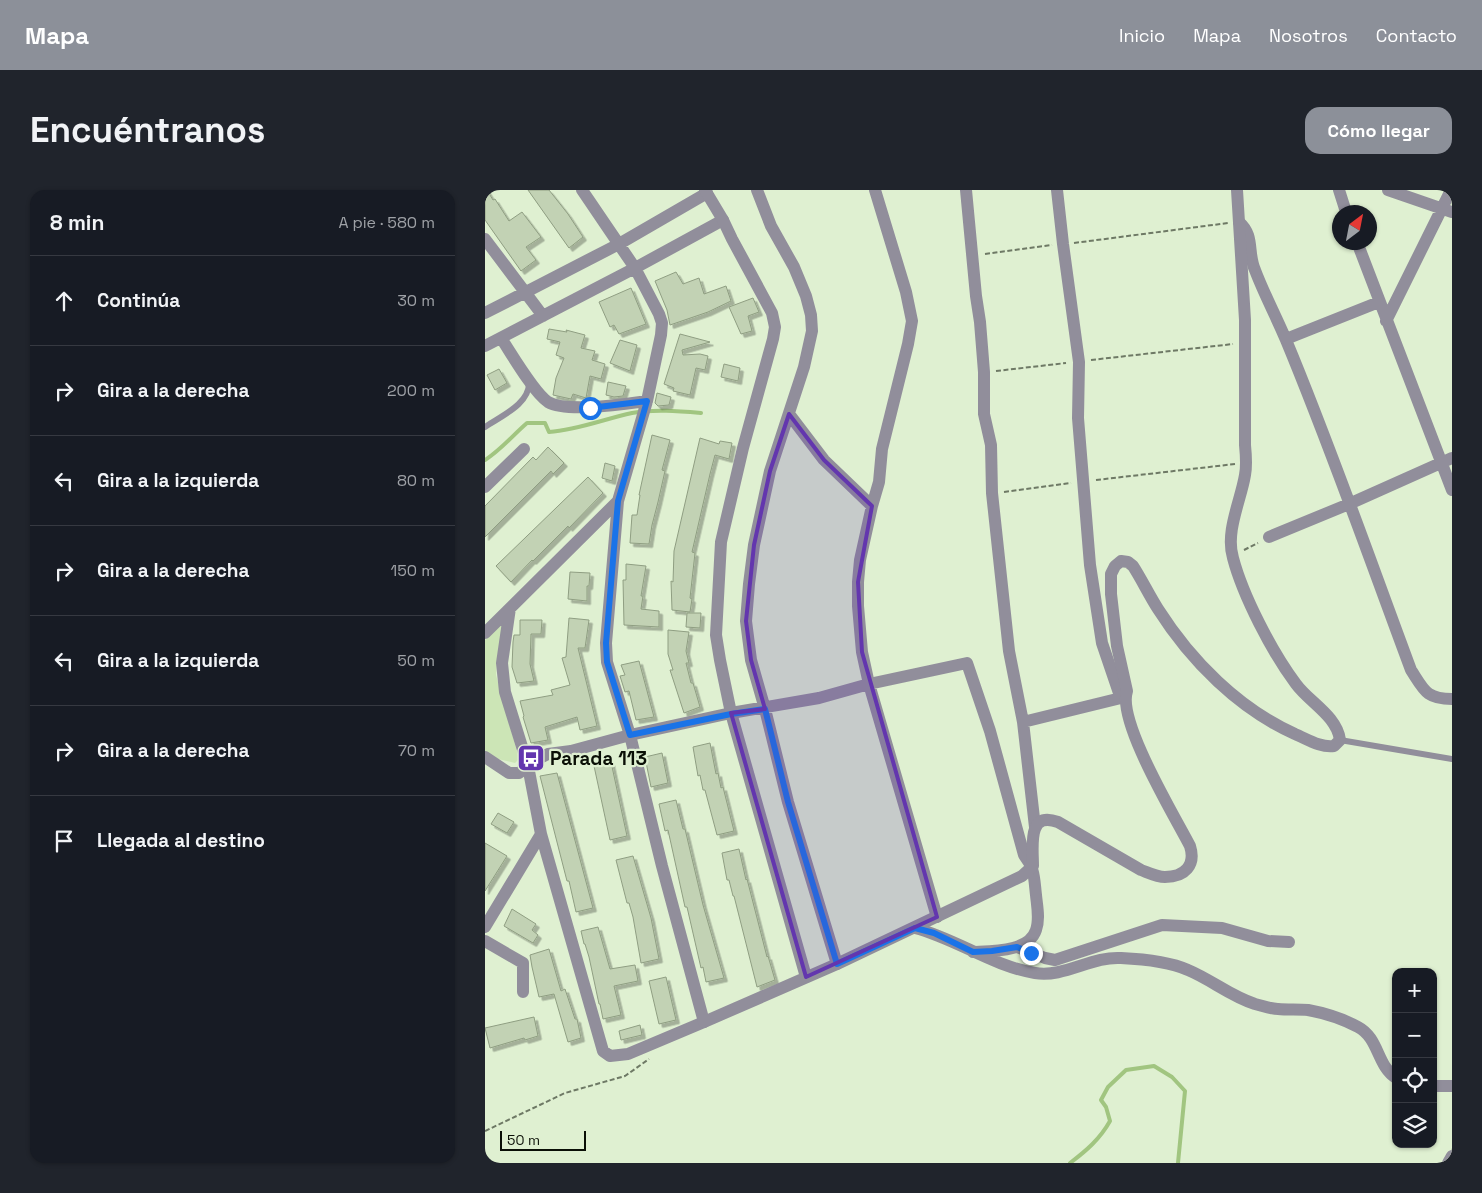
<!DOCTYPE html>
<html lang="es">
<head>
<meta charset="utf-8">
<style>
  body { margin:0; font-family:"Space Grotesk",sans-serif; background:#20242c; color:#f1f3f6 }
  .controls { position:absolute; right:15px; bottom:15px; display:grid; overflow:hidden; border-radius:10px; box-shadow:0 1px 4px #0004 }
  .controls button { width:45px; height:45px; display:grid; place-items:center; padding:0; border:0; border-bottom:1px solid #363941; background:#171b24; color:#f1f3f6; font:25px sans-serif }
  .compass { position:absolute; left:847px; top:15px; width:45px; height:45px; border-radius:50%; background:#171b24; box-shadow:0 1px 4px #0004; rotate:32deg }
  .scale { position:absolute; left:15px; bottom:12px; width:86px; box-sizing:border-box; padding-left:5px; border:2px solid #0a0f06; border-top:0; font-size:14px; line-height:18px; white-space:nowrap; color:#0a0f06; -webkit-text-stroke:4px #dff0d1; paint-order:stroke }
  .stop { position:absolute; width:15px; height:15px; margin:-11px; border:4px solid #1a73e8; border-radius:50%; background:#fff }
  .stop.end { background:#1a73e8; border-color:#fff; box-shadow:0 1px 5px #0008 }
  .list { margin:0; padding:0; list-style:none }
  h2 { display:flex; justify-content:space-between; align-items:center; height:65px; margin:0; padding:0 20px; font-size:21px }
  h2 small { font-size:16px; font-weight:400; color:#9ea1a6 }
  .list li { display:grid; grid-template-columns:32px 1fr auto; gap:15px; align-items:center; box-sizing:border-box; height:90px; padding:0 20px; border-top:1px solid #363941 }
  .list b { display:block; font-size:19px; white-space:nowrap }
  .list em { font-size:16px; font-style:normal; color:#9ea1a6 }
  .icon { flex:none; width:28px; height:28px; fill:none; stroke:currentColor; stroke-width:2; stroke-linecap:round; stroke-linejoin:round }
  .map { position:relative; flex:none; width:967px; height:973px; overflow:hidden; border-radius:15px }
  header { display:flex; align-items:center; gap:30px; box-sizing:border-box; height:70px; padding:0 25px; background:#8c9099; color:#fff }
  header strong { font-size:24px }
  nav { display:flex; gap:28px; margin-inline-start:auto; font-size:18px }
  .intro { display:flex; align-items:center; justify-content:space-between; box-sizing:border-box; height:120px; padding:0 30px }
  h1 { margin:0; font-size:35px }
  .button { padding:12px 22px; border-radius:15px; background:#8c9099; color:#fff; font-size:18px; font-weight:700 }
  main { display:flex; gap:30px; padding:0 30px }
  aside { flex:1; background:#171b24; border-radius:15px; box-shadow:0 1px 4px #0004 }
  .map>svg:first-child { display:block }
  .green { fill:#cce5b6 }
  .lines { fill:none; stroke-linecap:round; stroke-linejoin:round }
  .stream { stroke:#a1c580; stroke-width:4 }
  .building { fill:#c2d2b4; stroke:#8f9e82; filter:url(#shadow) }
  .path { stroke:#6e7965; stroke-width:2; stroke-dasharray:5 2.5; stroke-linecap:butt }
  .service { stroke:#918e9b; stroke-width:6 }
  .minor { stroke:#918e9b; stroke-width:12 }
  .tertiary { stroke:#918e9b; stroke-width:12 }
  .route { stroke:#1a73e8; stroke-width:6 }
  .marked { fill:#6336ae; fill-opacity:0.2; stroke:#6336ae; stroke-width:4; stroke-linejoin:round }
  .labels { text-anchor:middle; stroke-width:4.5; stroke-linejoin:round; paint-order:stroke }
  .poi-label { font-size:19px; font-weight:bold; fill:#0a0f06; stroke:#dff0d1; text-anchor:start }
</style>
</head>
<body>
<header>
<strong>Mapa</strong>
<nav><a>Inicio</a><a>Mapa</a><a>Nosotros</a><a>Contacto</a></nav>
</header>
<div class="intro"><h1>Encuéntranos</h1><a class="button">Cómo llegar</a></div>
<main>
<aside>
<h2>8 min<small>A pie · 580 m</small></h2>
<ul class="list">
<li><svg class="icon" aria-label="ahead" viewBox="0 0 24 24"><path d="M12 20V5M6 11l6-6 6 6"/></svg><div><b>Continúa</b></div><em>30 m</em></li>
<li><svg class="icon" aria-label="right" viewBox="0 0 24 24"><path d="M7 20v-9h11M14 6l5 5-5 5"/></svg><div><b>Gira a la derecha</b></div><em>200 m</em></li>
<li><svg class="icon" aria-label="left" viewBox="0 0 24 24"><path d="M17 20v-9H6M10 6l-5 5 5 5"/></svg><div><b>Gira a la izquierda</b></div><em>80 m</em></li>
<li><svg class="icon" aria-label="right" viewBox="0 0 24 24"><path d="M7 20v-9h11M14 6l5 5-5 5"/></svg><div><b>Gira a la derecha</b></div><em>150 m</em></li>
<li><svg class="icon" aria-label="left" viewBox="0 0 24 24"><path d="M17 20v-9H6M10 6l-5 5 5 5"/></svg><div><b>Gira a la izquierda</b></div><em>50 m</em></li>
<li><svg class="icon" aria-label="right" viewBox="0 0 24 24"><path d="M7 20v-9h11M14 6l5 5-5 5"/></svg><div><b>Gira a la derecha</b></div><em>70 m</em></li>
<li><svg class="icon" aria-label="arrive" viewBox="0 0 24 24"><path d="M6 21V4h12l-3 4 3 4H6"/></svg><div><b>Llegada al destino</b></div></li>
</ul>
</aside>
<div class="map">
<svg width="967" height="973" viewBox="0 0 967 973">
  <defs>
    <filter id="shadow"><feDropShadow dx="3.5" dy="3.5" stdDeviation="0" flood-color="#0004"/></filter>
  </defs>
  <rect width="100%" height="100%" fill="#dff0d1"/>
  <!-- green -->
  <path class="green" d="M 19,430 L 12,468 L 11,485 L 34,569 L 30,573 L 13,569 L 0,562 L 0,450 Z"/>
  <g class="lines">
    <!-- stream -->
    <path class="stream" d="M 0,270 C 16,260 28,245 42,233 L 60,233 L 64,242 C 93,240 119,229 147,223 C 169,219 193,221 216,223
      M 585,973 C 601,961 615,949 625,931 L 621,917 L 616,910 L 623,897 L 641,880 L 669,876 L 687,887 L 700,901 L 693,973"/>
  </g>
  <!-- building -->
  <path class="building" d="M 0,0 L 2,0 L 8,10 L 10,9 L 24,31 L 37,22 L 56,47 L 41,57 L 51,70 L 36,81 L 0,30 Z
    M 43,0 L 64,0 L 83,24 L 98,47 L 84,58 Z
    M 191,82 L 198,94 L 214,88 L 219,104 L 241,96 L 246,111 L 223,122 L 185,135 L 182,120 L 170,91 Z
    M 146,98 L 161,134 L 134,144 L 129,135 L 125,137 L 114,112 Z
    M 268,108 L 274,122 L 263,126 L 267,141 L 256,144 L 244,117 Z
    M 64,139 L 82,142 L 81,140 L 100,145 L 96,158 L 110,161 L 107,170 L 120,174 L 116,189 L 105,186 L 101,208 L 88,204 L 86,209 L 68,205 L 71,188 L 79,168 L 71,165 L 75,152 L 62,149 Z
    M 195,144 L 225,152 L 197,160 L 198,165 L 215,164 L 223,166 L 220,180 L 211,178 L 205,205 L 188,201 L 189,198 L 179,194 Z
    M 135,150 L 152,155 L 145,181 L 125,173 Z
    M 239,174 L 255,178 L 253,191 L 236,187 Z
    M 14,179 L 22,193 L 10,200 L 2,185 Z
    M 123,192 L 141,196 L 138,206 L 129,207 L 121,205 Z
    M 172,203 L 186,207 L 184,215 L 173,216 L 170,213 Z
    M 167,245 L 185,250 L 177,280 L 180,281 L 173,312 L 167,335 L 164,354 L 145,353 L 147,325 L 152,325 L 155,305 L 154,305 Z
    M 215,248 L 234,254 L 235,251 L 247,253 L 244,269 L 230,265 L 225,284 L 207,362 L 210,363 L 205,408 L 207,409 L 205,422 L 187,420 L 186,391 L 188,392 L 189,361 Z
    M 63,257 L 79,273 L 68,284 L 66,281 L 0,347 L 0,316 L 48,267 L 51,270 Z
    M 120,273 L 130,276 L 127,291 L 117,288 Z
    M 103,287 L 118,303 L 84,338 L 83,336 L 48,371 L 47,370 L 26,392 L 11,376 Z
    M 141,374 L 161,376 L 156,406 L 158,406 L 156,419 L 174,421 L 174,437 L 139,435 L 138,390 L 141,390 Z
    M 85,382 L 105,383 L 104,396 L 102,396 L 102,411 L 83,409 Z
    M 202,423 L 216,423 L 215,438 L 201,437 Z
    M 84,428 L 104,430 L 100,458 L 93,458 L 112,536 L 95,540 L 92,527 L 60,537 L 63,550 L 46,553 L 38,527 L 39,526 L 35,511 L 68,505 L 66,500 L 85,495 L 77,468 L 81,467 Z
    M 35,430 L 57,430 L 56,444 L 46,444 L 45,474 L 49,491 L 32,493 L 27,477 L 28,452 L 29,445 L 35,445 Z
    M 183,440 L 204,442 L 201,461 L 204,473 L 201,473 L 206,493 L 208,493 L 215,517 L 199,523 L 185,480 L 188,480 L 183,464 Z
    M 154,471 L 169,527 L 151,530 L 144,501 L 140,502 L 135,486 L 140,485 L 136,475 Z
    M 225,553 L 231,584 L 233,583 L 236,598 L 238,597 L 249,641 L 232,645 L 220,600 L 218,600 L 215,585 L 213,586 L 208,557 Z
    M 177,563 L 183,593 L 166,597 L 160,567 Z
    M 126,572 L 142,646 L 125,650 L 109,576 Z
    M 72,583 L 108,718 L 91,722 L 84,691 L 82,691 L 55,586 Z
    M 191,610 L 198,639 L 200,639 L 218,715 L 239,788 L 221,792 L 218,777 L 216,778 L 202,717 L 200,717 L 183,640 L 180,641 L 174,614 Z
    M 13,623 L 29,632 L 22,643 L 6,634 Z
    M 0,653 L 22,666 L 0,701 Z
    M 254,659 L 261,690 L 262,689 L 282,767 L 283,766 L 290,790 L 272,797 L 249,706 L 248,706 L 244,690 L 242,690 L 237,663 Z
    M 148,666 L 166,728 L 174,769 L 156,773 L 148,727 L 144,713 L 142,713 L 131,670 Z
    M 27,719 L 51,734 L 47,740 L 53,745 L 48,753 L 19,736 Z
    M 113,737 L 125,779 L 150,775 L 153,791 L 129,796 L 136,825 L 118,829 L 115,814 L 114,814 L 104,767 L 100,754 L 99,754 L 96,741 Z
    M 64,759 L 76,801 L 80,799 L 90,829 L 92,829 L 96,848 L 83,852 L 69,804 L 54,807 L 47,777 L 45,765 Z
    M 181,787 L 191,830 L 174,834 L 164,791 Z
    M 49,827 L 53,846 L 40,850 L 39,848 L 5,858 L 0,838 Z
    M 155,835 L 157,845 L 136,850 L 134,841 Z"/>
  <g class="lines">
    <!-- path -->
    <path class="path" d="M 589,53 L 743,33
      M 500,64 L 567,55
      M 606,170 L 748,154
      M 511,181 L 581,173
      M 611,290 L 750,274
      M 519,302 L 586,293
      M 759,360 L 773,353
      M 0,941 L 80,903 L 140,886 L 164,869"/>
    <!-- service -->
    <path class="service" d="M 0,237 C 16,226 45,214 44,192
      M 855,550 L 967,569"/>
    <!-- minor -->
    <path class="minor" d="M 97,0 L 150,78 L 174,124 L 177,133 L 176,145 L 162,211 L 133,311 L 121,453 L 122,472 L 145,545 L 246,523 L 334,508 L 384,494 L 482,473 L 505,541 L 539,665 C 550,679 549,688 551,705 C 552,716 555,729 551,740 C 544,762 507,761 488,762
      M 272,0 L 286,36 L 309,77 L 321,106 L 326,125 L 327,141 L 319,177 L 285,281 L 269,355 L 264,394 L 261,431 L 266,470 L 280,519 L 303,612 L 352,774
      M 390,0 L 421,102 L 427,131 L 423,154 L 397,259 L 394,292 L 387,316 L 375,370 L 373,392 L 373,416 L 377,462 L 384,494 L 452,727
      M 481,0 L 491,106 L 495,132 L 499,182 L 499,224 L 506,255 L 507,303 L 524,461 L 538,532 L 550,637
      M 572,0 L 578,54 L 594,172 L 593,228 L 605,375 L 617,453 L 634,503 L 640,507
      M 854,0 L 861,22
      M 903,0 L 967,22
      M 754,32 C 770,46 762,62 770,80 C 779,104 791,126 801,150 C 846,258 885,370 926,480 C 939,500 941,509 967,509
      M 0,49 L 58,126
      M 872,52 L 967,300
      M 0,123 L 134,54 L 222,3
      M 901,131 L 966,0
      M 16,148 C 26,163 49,203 63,212 C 82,223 139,214 162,211
      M 801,149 L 894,112
      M 0,156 L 150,78 L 238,30
      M 304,224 L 339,270 L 387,316
      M 0,297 L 39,259
      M 784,347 L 864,314 L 967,268
      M 25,418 L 17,473 L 20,502 L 43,576 L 56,644 L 118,861 L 125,866 L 143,864 L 219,832
      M 0,443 L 133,311
      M 538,532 L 640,507
      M 0,737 L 56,644
      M 430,738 C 472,749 507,776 550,783 C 579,788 607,766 636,768 C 657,769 683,771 703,780 C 727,790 745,806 770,814 C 778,816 785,819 793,819 C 803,820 813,819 823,820 C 839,823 858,829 873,837 C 894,848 892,876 911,888
      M 0,751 L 38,773 L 38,802
      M 532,757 L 560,768 L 570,770 L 677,735 L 737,738 L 783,751 L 804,752
      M 948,896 L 967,896
      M 963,973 L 967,966"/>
    <!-- tertiary -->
    <path class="tertiary" d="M 220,0 L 238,30 L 247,49 L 287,123 L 290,137 L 288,149 L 258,258 L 236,352 L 231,445 L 235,470 L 246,523 L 321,787
      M 0,567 L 24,583 L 34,583 L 53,569 L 63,564 L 86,561 L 145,545 L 177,676 L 219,832 L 352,774 L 537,686 L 548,676 C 548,656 542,621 573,632 L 656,680 C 664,683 672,687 680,687 C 700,687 711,675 705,656 C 689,625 632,531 642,501 L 632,456 L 626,404 L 626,384 L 630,376 L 636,371 L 643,372 L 648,376 C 657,390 664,405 673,419 C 706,471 754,519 810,544 C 822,549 836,558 849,556 L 855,550 C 852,526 824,512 811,494 C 787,462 758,406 748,368 C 740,342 756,310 760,285 C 762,275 761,265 760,255 L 760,130 L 752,0"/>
  </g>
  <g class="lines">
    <!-- route -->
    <path class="route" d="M 105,218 L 162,211 L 133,311 L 121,453 L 122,472 L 145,545 L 246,524 L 280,519 L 303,612 L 352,774 L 430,738 L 449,743 L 488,762 L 507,761 L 532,757 L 546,763"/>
  </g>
  <!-- marked area -->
  <path class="marked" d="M 304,224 L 339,270 L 387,316 L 373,392 L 377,462 L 452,727 L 321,787 L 246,523 L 280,519 L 266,470 L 261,431 L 269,355 L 285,281 Z"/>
  <!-- icons -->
  <defs>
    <g id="bus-square" transform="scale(1.4375)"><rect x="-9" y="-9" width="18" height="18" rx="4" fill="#6336ae" stroke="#dff0d1"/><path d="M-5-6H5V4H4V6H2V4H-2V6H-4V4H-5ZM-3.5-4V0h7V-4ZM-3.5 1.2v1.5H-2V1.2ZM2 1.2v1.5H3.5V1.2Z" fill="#fff"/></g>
  </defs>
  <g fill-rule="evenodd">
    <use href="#bus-square" x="46" y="568"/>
  </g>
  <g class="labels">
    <!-- poi labels -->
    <g class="poi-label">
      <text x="65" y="575">Parada 113</text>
    </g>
  </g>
</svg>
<div class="controls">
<button>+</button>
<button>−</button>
<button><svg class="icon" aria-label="locate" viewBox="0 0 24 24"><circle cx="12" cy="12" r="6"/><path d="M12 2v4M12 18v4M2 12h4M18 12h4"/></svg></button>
<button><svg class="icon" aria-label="layers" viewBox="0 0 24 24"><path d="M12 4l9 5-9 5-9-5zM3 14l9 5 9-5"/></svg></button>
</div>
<svg class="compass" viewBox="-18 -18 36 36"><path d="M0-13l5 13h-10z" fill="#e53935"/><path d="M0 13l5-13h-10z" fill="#9ea1a6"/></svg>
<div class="scale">50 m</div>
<div class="stop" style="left:105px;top:218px"></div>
<div class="stop end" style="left:546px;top:763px"></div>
</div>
</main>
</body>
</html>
